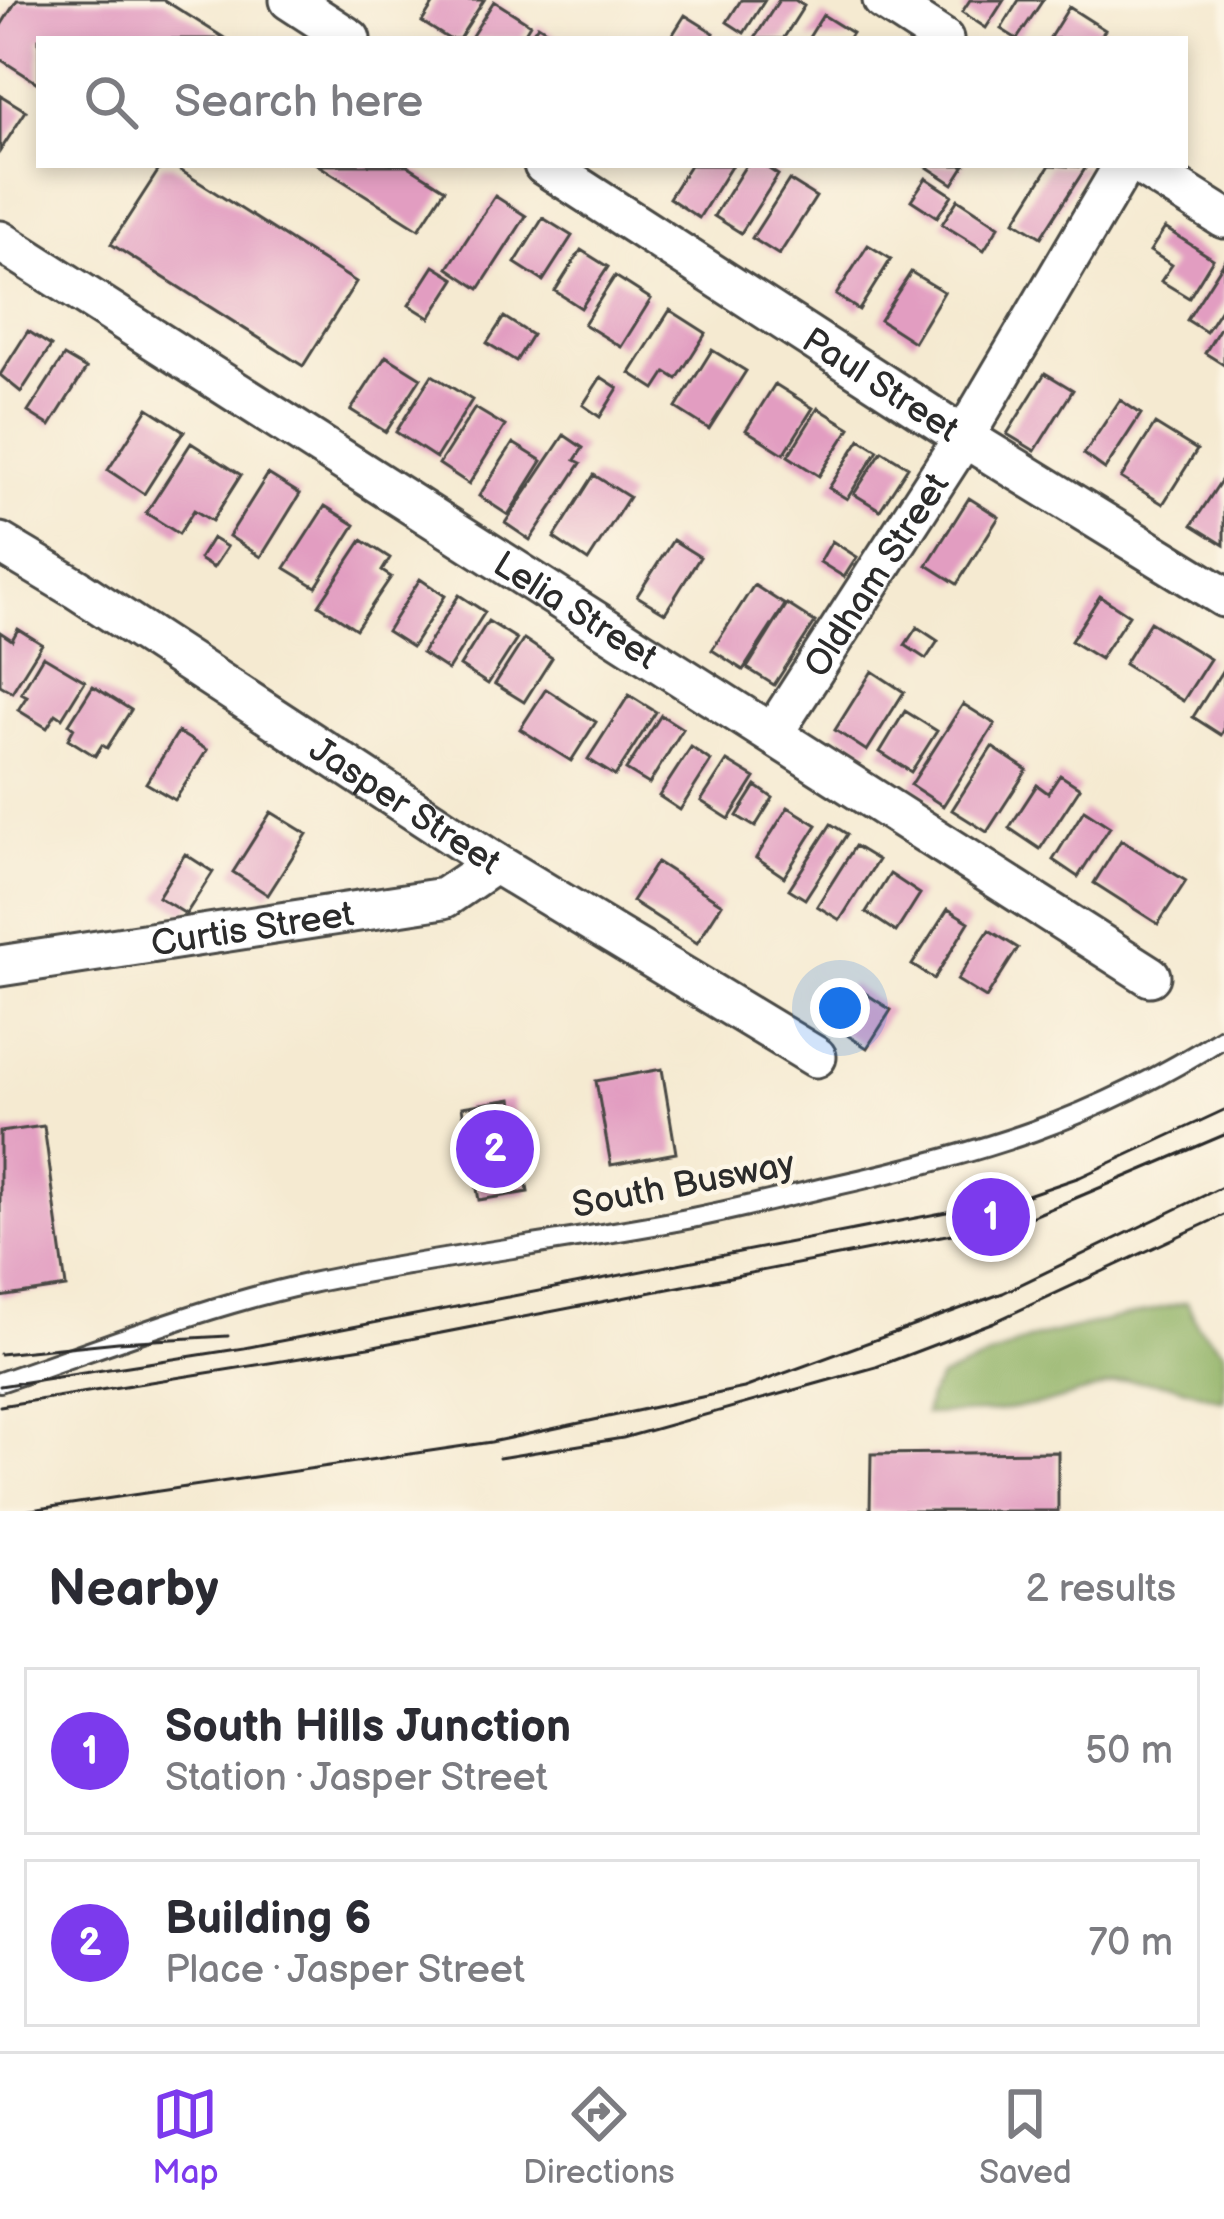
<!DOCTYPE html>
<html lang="en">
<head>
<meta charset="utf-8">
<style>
  body { margin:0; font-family:"Balsamiq Sans",sans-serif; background:#f7f7f7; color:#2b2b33 }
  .you { position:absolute; left:840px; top:1008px; width:42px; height:42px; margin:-30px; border:9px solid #fff; border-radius:50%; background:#1a73e8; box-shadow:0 0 0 18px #1a73e833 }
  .badge { display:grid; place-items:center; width:78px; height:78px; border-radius:50%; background:#7c3aed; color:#fff; font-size:39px; font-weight:700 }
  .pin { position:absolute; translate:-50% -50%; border:6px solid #fff; box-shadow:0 3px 12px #0006 }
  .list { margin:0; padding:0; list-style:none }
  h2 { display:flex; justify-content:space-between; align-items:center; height:156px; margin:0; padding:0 48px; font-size:51px }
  h2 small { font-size:39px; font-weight:400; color:#7c7c81 }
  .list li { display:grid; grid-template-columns:78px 1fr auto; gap:36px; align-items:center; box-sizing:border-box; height:168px; margin:0 24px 24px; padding:0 24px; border:3px solid #e1e1e2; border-radius:0px }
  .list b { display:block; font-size:45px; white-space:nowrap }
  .list p { margin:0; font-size:39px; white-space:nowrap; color:#7c7c81 }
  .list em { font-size:39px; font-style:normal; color:#7c7c81 }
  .icon { flex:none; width:66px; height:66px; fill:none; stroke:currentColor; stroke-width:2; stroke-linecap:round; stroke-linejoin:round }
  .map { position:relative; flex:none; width:1224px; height:1511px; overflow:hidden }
  .search { position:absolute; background:#fff; box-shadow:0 6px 18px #0003; left:36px; right:36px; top:36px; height:132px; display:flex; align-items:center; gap:30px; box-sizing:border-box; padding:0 42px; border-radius:0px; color:#7c7c81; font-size:45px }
  .sheet { height:540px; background:#fff }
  nav { display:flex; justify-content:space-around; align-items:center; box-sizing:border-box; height:168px; border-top:3px solid #e1e1e2; background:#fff; font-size:33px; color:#7c7c81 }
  nav a { display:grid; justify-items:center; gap:6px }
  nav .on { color:#7c3aed }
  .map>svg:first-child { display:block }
  .forest { fill:#92b367; stroke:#5e6f49; stroke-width:3 }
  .building { fill:#e29dc1 }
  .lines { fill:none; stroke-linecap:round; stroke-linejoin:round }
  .service-casing { stroke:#494844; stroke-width:24 }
  .minor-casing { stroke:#494844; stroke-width:45 }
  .service { stroke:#fff; stroke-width:18 }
  .minor { stroke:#fff; stroke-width:39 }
  .tram { stroke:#2b2b2b; stroke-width:3 }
  .labels { text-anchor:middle; stroke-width:9; stroke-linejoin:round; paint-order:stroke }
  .street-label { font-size:36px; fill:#2b2b2b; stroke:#fcf5e5 }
</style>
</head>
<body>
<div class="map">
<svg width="1224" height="1511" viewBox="0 0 1224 1511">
  <rect width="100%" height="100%" fill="#fcf5e5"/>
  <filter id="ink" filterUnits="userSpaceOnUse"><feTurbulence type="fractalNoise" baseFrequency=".00833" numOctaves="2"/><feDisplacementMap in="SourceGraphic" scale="24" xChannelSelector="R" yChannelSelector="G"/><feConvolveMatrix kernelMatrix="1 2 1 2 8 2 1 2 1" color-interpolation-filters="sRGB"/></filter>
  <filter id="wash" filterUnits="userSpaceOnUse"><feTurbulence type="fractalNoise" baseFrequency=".004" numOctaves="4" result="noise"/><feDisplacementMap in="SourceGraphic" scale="48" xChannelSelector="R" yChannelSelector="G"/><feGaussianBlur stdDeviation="2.7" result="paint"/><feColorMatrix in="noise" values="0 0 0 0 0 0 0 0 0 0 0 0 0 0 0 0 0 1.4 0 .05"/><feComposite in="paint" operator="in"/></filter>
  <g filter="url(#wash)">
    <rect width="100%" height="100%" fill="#f5ead1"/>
    <!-- forest -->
    <path class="forest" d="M 1187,1302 L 1198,1326 L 1224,1351 L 1224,1401 L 1171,1384 L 1126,1380 L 1047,1403 L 990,1412 L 925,1414 L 929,1397 L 940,1378 L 1033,1338 Z"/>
    <g id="blocks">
      <!-- building -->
      <path class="building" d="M 17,0 L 164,0 L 226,39 L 39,39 L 39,84 L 0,59 L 0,27 Z
        M 436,0 L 484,0 L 459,39 L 449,39 L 422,22 Z
        M 741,0 L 765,0 L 744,33 L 727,22 Z
        M 779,0 L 795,0 L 804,6 L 783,39 L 754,39 Z
        M 970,0 L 1004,0 L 986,28 L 962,12 Z
        M 1019,0 L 1043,0 L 1017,39 L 1001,29 Z
        M 494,1 L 530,24 L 521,39 L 470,39 Z
        M 1069,7 L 1105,30 L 1099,39 L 1049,39 Z
        M 685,15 L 714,33 L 711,39 L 670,39 Z
        M 823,15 L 852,33 L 848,39 L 808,39 Z
        M 538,25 L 560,39 L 528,39 Z
        M 0,95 L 26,111 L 0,151 Z
        M 162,165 L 172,165 L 356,282 L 303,366 L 111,244 Z
        M 318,165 L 407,165 L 445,189 L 419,229 Z
        M 690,165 L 732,165 L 699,218 L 669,198 Z
        M 746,165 L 763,165 L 778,175 L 741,233 L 714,216 Z
        M 924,165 L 965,165 L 953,184 Z
        M 1050,165 L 1086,167 L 1041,237 L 1015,221 Z
        M 926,178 L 952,195 L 937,217 L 911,200 Z
        M 789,180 L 816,197 L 779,255 L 752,238 Z
        M 495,196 L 526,216 L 479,289 L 448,268 Z
        M 958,199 L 999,226 L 984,250 L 942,224 Z
        M 543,218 L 572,236 L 543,281 L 515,263 Z
        M 1165,228 L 1213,259 L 1189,298 L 1161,281 L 1172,265 L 1150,251 Z
        M 868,245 L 891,259 L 859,310 L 836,295 Z
        M 581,250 L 608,267 L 581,308 L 555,291 Z
        M 1224,262 L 1224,304 L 1206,332 L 1187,320 Z
        M 434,266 L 455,279 L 430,318 L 409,305 Z
        M 911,272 L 944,292 L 914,342 L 880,320 Z
        M 615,276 L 651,299 L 621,347 L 584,324 Z
        M 670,310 L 706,333 L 677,379 L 666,372 L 655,389 L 630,373 Z
        M 504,317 L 532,335 L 516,361 L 487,343 Z
        M 1224,321 L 1224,365 L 1205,353 Z
        M 28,331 L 51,346 L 21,392 L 0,375 Z
        M 712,350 L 746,371 L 709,429 L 676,408 Z
        M 64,356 L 86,369 L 50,426 L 28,412 Z
        M 386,356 L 421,378 L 386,432 L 351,410 Z
        M 1045,373 L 1073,390 L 1035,451 L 1007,434 Z
        M 432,375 L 472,400 L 436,458 L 396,432 Z
        M 601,377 L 618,388 L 600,417 L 583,405 Z
        M 775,384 L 813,408 L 784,454 L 746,430 Z
        M 1120,400 L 1141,414 L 1105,469 L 1084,454 Z
        M 148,408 L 184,431 L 144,494 L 108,470 Z
        M 475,408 L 505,426 L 469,484 L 439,464 Z
        M 818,408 L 850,428 L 819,476 L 788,456 Z
        M 1155,424 L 1197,450 L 1163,504 L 1121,478 Z
        M 564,435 L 583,448 L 575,460 L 581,463 L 530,540 L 505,523 Z
        M 860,439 L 878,450 L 847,499 L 829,488 Z
        M 191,443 L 241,475 L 212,521 L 194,510 L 179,534 L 146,513 Z
        M 513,443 L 542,461 L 508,515 L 479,496 Z
        M 882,451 L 908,467 L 880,510 L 854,494 Z
        M 268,474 L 300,494 L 261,557 L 229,536 Z
        M 594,475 L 629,497 L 588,561 L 554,538 Z
        M 1224,476 L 1224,545 L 1192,525 Z
        M 969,498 L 999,517 L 957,584 L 927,565 Z
        M 325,506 L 355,525 L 316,587 L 285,568 Z
        M 212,538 L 227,547 L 213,568 L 199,559 Z
        M 362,540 L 390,558 L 382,571 L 391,577 L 356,629 L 319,605 Z
        M 673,540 L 700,557 L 665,613 L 637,596 Z
        M 832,541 L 857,557 L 844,577 L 820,562 Z
        M 420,579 L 445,596 L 412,647 L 387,631 Z
        M 754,585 L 785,605 L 743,670 L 712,650 Z
        M 459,595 L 485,612 L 448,670 L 422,653 Z
        M 1100,596 L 1129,615 L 1100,659 L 1071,641 Z
        M 787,604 L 815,622 L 774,685 L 747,668 Z
        M 488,621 L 517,639 L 488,684 L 460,666 Z
        M 1150,622 L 1210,659 L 1183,701 L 1124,664 Z
        M 917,627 L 938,641 L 926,659 L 905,645 Z
        M 18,629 L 42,644 L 12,692 L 0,685 L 0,632 L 12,640 Z
        M 524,639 L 552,658 L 524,702 L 495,684 Z
        M 43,656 L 85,681 L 62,718 L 56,714 L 47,728 L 18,710 L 27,696 L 21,693 Z
        M 1224,668 L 1224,730 L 1221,735 L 1193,717 Z
        M 872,671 L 904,692 L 867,751 L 835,730 Z
        M 93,686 L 131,710 L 107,748 L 102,745 L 95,756 L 68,739 L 74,728 L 69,724 Z
        M 546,689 L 596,722 L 571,761 L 520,729 Z
        M 629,695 L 656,712 L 615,776 L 588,759 Z
        M 963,704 L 995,724 L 943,806 L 911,785 Z
        M 905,711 L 937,731 L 911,772 L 880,752 Z
        M 661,715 L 683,729 L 649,784 L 626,770 Z
        M 178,732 L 207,750 L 175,800 L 146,783 Z
        M 691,747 L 711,761 L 680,810 L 659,796 Z
        M 992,747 L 1027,770 L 987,832 L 952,810 Z
        M 727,761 L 755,778 L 729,819 L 701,801 Z
        M 1060,775 L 1080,788 L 1040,849 L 1009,828 L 1037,785 L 1048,793 Z
        M 756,786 L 773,798 L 755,827 L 737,816 Z
        M 788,807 L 817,825 L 784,877 L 756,858 Z
        M 1084,810 L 1110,827 L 1078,877 L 1053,860 Z
        M 271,812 L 307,834 L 268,895 L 233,872 Z
        M 831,824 L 847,834 L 805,899 L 789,889 Z
        M 1121,840 L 1186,881 L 1158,924 L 1094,883 Z
        M 855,846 L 878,860 L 840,920 L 817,906 Z
        M 185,854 L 213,872 L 186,914 L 158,897 Z
        M 657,862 L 722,904 L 697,943 L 632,901 Z
        M 890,874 L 920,894 L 896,932 L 866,912 Z
        M 948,909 L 969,922 L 934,979 L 912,965 Z
        M 989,930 L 1018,948 L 986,998 L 957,980 Z
        M 851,984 L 891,1010 L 867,1048 L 827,1022 Z
        M 662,1069 L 676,1153 L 611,1165 L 596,1081 Z
        M 512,1099 L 528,1192 L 479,1200 L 462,1107 Z
        M 44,1126 L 66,1287 L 0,1297 L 0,1132 Z
        M 1058,1452 L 1058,1511 L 870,1511 L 871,1454 Z"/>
    </g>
  </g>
  <g filter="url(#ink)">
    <use href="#blocks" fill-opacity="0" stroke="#494844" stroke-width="3"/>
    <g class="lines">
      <!-- service casing -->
      <g class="service-casing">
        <path id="service" d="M 0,1382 C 103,1347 204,1306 311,1283 C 435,1257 562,1243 687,1219 C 734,1210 781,1198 828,1187 C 978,1154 1093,1121 1224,1037"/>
      </g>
      <!-- minor casing -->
      <g class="minor-casing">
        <g id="minor">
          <path d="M 290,0 L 350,39"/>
          <path d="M 883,0 L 943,39"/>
          <path id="s1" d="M 544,165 L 964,437 L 1224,597"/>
          <path d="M 1140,165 L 1224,218"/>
          <path id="s2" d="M 0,241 L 1150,976"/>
          <path id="s3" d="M 0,543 L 77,589 L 495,863 L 816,1057"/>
          <path id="s4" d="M 773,733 L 964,437 L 1124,165"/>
          <path id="s5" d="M 0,966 L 444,898 L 495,863"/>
        </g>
      </g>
      <!-- service -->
      <use href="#service" class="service"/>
      <!-- minor -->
      <use href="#minor" class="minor"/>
      <!-- tram -->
      <path class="tram" d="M 0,1354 L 118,1342 L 228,1336
        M 0,1386 L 244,1348 L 1019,1198 L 1080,1177 L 1224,1110
        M 0,1406 L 369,1347 L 1024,1220 L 1224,1135
        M 499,1458 L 623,1438 L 876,1367 L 994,1322 L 1224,1215
        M 24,1511 L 491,1442 L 744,1388 L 1003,1293 L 1224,1186"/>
    </g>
  </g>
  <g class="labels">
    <!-- street labels -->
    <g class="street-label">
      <text dy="13" stroke="none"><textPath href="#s1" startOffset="402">Paul Street</textPath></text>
      <text dy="13" stroke="none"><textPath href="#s4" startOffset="189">Oldham Street</textPath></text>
      <text dy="13" stroke="none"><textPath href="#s2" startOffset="684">Lelia Street</textPath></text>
      <text dy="13" stroke="none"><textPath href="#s3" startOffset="483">Jasper Street</textPath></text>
      <text dy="13" stroke="none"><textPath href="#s5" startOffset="255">Curtis Street</textPath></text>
      <text transform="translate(683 1183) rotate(-11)" y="13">South Busway</text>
    </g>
  </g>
</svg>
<div class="you"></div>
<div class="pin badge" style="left:991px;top:1217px">1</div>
<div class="pin badge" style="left:495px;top:1149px">2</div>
<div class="search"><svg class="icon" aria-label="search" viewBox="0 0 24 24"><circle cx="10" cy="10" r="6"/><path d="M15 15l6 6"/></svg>Search here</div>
</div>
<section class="sheet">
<h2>Nearby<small>2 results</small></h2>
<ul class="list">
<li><span class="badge">1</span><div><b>South Hills Junction</b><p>Station · Jasper Street</p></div><em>50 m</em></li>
<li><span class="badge">2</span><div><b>Building 6</b><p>Place · Jasper Street</p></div><em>70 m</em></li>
</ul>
</section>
<nav>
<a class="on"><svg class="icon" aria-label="map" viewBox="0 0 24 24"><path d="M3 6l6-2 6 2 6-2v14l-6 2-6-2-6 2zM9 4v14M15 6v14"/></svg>Map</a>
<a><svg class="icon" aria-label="directions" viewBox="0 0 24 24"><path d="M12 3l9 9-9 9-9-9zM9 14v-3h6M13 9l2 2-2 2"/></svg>Directions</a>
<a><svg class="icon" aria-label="saved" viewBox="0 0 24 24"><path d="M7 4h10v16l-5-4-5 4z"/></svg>Saved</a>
</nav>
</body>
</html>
